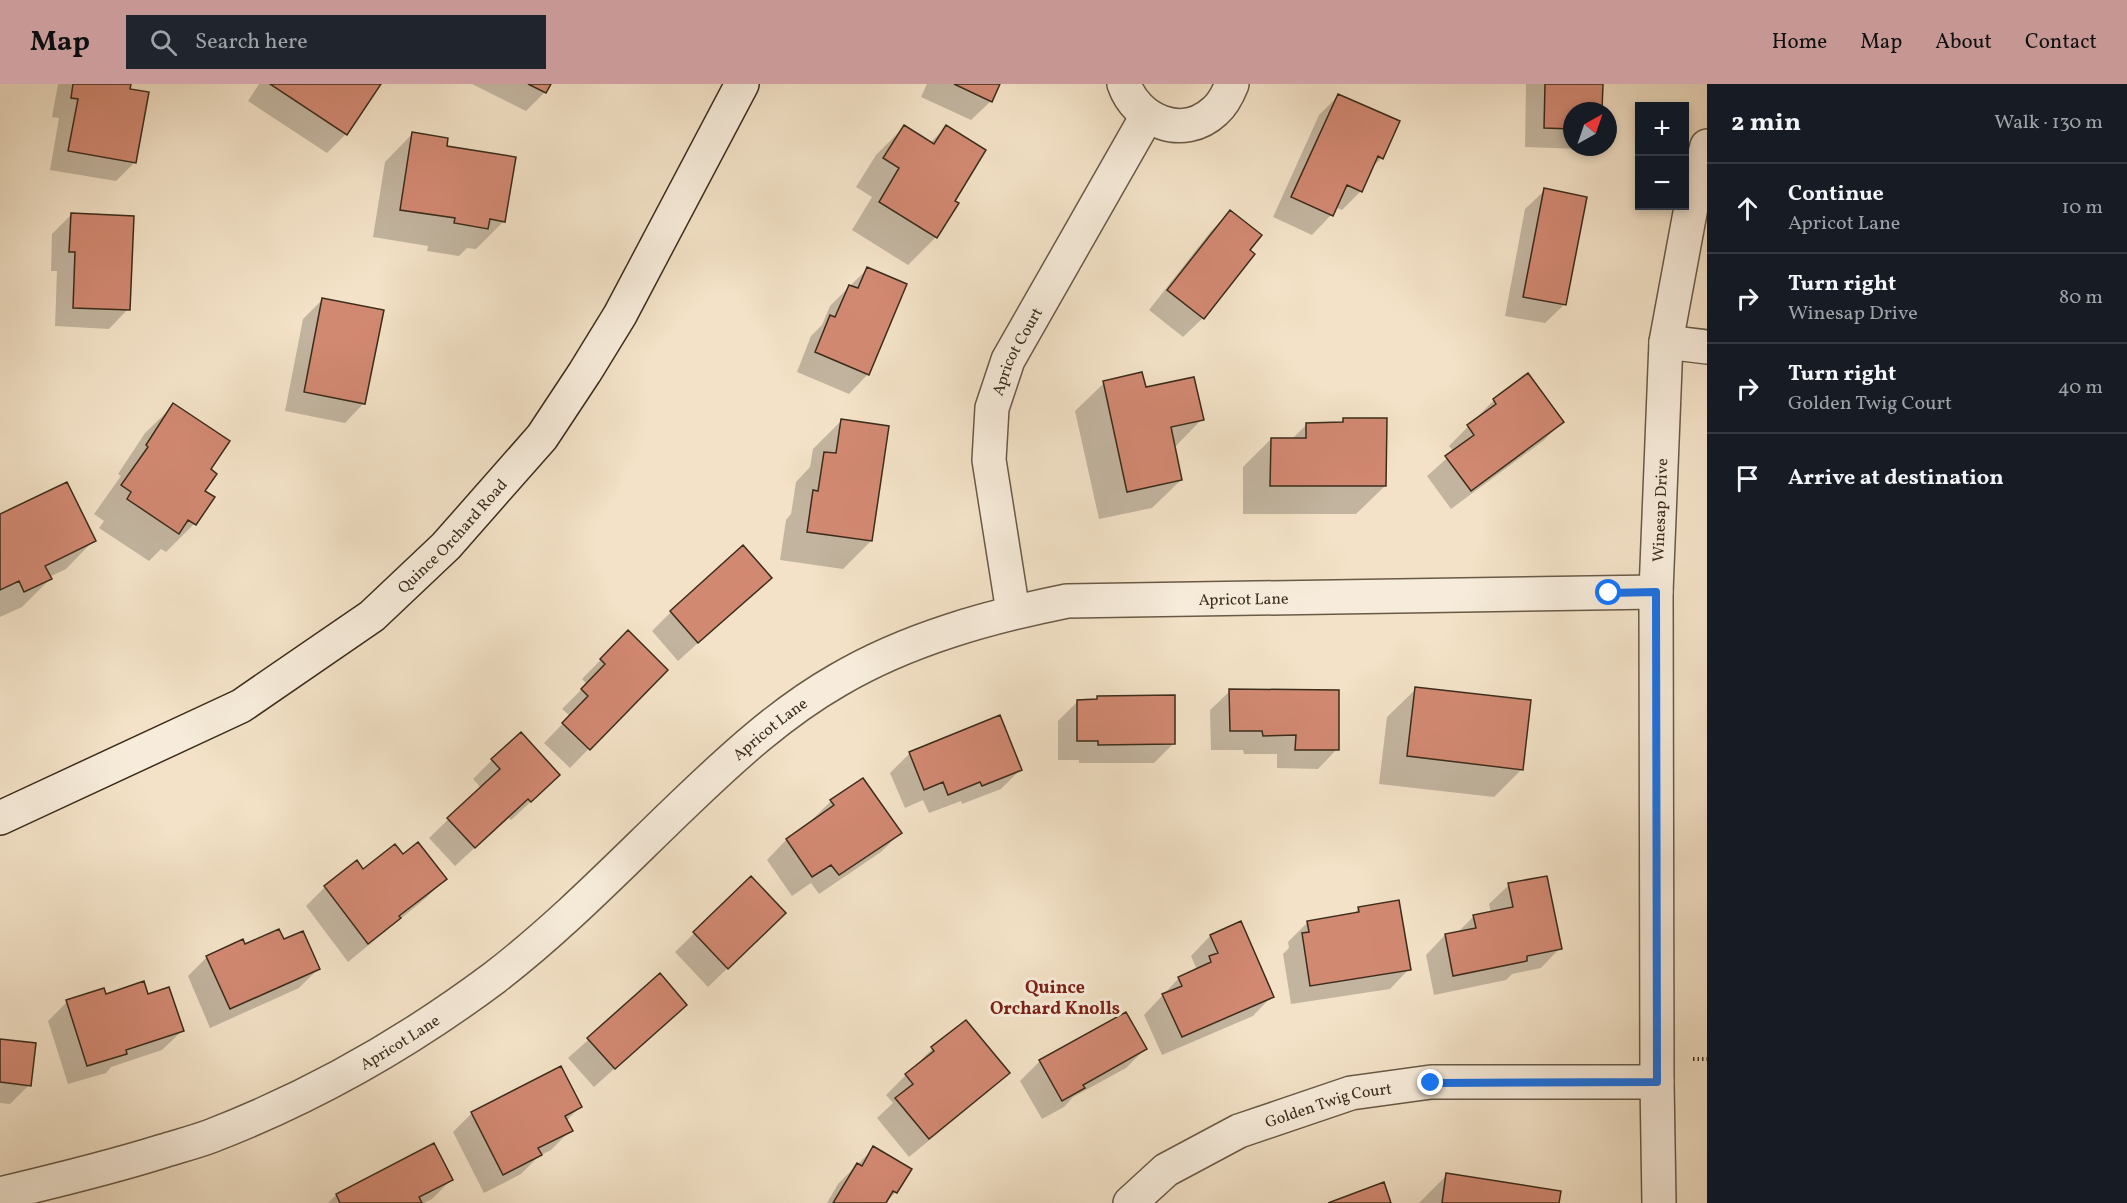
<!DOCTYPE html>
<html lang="en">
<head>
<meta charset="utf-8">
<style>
  body { margin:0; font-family:Vollkorn,serif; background:#20242c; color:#f1f3f6 }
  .controls { position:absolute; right:18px; top:18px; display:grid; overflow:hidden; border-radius:0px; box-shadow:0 3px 9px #0003 }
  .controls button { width:54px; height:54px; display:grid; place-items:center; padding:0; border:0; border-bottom:2px solid #363941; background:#171b24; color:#f1f3f6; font:30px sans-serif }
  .compass { position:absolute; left:1563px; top:18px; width:54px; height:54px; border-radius:50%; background:#171b24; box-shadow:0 3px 9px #0003; rotate:40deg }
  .stop { position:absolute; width:18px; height:18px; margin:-14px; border:4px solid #1a73e8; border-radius:50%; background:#fff }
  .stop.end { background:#1a73e8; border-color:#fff; box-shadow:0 2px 6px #0008 }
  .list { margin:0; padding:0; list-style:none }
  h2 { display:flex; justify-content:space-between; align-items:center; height:78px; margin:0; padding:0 24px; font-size:26px }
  h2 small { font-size:20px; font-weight:400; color:#9ea1a6 }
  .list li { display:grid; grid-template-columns:39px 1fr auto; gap:18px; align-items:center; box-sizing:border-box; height:90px; padding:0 24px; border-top:2px solid #363941 }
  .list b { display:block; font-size:22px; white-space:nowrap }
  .list p { margin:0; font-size:20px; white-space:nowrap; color:#9ea1a6 }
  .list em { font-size:20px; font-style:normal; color:#9ea1a6 }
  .icon { flex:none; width:33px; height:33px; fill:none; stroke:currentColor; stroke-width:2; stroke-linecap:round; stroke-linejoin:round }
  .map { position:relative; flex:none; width:1707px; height:1119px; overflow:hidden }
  header { display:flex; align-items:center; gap:36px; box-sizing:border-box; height:84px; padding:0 30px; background:#c59692; color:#111 }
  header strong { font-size:28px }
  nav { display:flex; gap:33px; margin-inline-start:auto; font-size:21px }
  .search { width:420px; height:54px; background:#20242c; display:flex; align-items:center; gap:15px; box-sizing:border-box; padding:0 21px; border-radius:0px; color:#9ea1a6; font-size:22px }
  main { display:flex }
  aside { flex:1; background:#171b24 }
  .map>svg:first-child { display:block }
  .shadow { fill:#0003 }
  .building { fill:#d28972; stroke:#3b2c1b; stroke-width:1.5 }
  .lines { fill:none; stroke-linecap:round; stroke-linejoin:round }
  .street-casing { stroke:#695a46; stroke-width:36 }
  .secondary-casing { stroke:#3b2c1b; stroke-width:36 }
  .path { stroke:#3b2c1b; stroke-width:4; stroke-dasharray:1.5 3; stroke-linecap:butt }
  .street { stroke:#f7ecdb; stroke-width:33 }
  .secondary { stroke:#f7ecdb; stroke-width:33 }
  .route { stroke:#1a73e8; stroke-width:8 }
  .labels { text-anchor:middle; stroke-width:6; stroke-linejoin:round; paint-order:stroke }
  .street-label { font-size:16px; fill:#3b2c1b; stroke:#f7ecdb }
  .neighbourhood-label { font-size:18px; font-weight:bold; fill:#7a1f14; stroke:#f7ecdb }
</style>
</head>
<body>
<header>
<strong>Map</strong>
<div class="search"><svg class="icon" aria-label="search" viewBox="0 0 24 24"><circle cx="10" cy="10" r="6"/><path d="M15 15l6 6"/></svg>Search here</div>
<nav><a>Home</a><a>Map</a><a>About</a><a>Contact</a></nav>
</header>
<main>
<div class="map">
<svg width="1707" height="1119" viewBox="0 0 1707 1119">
  <rect width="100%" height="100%" fill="#f3e2c7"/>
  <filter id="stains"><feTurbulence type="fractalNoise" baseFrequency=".00333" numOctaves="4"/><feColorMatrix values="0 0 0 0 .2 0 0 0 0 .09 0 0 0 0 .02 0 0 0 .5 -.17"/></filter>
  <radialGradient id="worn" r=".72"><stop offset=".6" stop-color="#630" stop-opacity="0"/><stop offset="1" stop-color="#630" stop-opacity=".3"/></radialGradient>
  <!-- shadow -->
  <path class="shadow" d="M 58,0 L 130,0 L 128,7 L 135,78 L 116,97 L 50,86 L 59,34 L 52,33 Z
    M 259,0 L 378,0 L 346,50 L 327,69 L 248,17 Z
    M 472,0 L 549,0 L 545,8 L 526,27 Z
    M 927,0 L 999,0 L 991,17 L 971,36 L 921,13 Z
    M 1526,0 L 1601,0 L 1600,27 L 1572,27 L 1572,63 L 1583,63 L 1581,65 L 1525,63 Z
    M 1338,12 L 1382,74 L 1371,84 L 1361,107 L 1342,126 L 1335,123 L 1331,131 L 1312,151 L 1273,133 L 1319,31 Z
    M 904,43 L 930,59 L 946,43 L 953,117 L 936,153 L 908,181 L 852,146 L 872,113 L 856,103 L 876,71 Z
    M 413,49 L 445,64 L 504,137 L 476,165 L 467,164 L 459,172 L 427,167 L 428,162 L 373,153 L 385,78 Z
    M 1545,106 L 1565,220 L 1545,239 L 1505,232 L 1525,125 Z
    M 1230,128 L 1248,166 L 1253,170 L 1203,234 L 1183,253 L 1149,226 L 1211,147 Z
    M 72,130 L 128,225 L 109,245 L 55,242 L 57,187 L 51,187 L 52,150 Z
    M 867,185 L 868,290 L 849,310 L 797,288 L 811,252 L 822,241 L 830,222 Z
    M 322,216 L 364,319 L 345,339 L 285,327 L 303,235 Z
    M 1528,292 L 1562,338 L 1543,357 L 1451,425 L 1427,392 L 1454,368 L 1449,362 L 1494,316 Z
    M 1104,299 L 1145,305 L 1202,335 L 1174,364 L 1181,396 L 1152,424 L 1099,435 L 1075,327 Z
    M 174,321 L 209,386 L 194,440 L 166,468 L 161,465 L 149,477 L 99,444 L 104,437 L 94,430 L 121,392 L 118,390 L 145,349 Z
    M 1344,335 L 1385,402 L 1356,430 L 1243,430 L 1243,383 L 1271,355 L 1292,355 L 1307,340 L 1339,340 Z
    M 841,337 L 871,457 L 843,485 L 780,476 L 786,436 L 791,430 L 796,398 L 810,383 L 813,365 Z
    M 0,432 L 94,456 L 66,485 L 49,493 L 50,495 L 22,523 L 0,533 Z
    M 770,494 L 678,577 L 652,547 L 671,528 Z
    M 628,548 L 666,586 L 570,684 L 544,659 L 570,632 L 562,625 L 587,600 L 582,595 Z
    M 1416,605 L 1522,685 L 1494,713 L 1379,700 L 1387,633 Z
    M 1230,607 L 1337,665 L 1318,685 L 1277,684 L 1277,670 L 1244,670 L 1243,666 L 1211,666 L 1210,626 Z
    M 1098,613 L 1174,659 L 1154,679 L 1079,679 L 1079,676 L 1058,676 L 1058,637 L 1078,617 L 1095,617 Z
    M 910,669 L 1020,686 L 1001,705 L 962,720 L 961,717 L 929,729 L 923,716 L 905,724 L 890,689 Z
    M 492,676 L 539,710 L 511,736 L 508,733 L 455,782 L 429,754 L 481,704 L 473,695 Z
    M 831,717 L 900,749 L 881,768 L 819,810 L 811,799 L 792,812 L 767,776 L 786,756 L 813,738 L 812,736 Z
    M 403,772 L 445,795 L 426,814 L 348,878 L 306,822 L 325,803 Z
    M 751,794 L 765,848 L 708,903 L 675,868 Z
    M 1509,801 L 1560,864 L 1541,884 L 1512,890 L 1506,896 L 1434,911 L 1426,871 L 1445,851 L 1457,849 L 1474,832 L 1491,829 L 1489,820 Z
    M 1359,824 L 1409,885 L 1390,905 L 1291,920 L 1283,870 L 1289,864 L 1288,858 L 1308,838 L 1353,831 Z
    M 1240,839 L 1272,912 L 1253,932 L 1162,971 L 1144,931 L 1179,894 L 1197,886 L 1191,872 L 1210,852 Z
    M 283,857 L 318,885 L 299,904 L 210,944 L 188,892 L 207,873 L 244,862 Z
    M 660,892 L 685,921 L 594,1003 L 568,974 Z
    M 105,911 L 147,912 L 182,947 L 162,966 L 111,983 L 106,989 L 68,1000 L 48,937 L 67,918 Z
    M 1125,930 L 1145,965 L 1126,984 L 1073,1013 L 1064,1023 L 1042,1035 L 1020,997 L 1040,977 Z
    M 966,938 L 1008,989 L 988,1008 L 909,1073 L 877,1034 L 893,1019 L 886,1011 L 932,965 Z
    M 0,956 L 29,1001 L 10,1020 L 0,1019 Z
    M 580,1023 L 566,1037 L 571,1046 L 551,1066 L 539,1072 L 521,1090 L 484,1109 L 453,1048 L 472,1029 Z
    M 874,1064 L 896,1108 L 885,1119 L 827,1119 L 838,1100 Z
    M 1447,1091 L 1557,1119 L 1419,1119 Z
    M 451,1096 L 432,1115 L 424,1119 L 328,1119 L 336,1111 Z"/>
  <!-- building -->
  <path class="building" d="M 73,0 L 131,0 L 130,5 L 149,8 L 136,79 L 68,67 L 78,15 L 71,14 Z
    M 270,0 L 381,0 L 347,51 Z
    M 528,0 L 551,0 L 546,9 Z
    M 954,0 L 1000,0 L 992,18 Z
    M 1545,0 L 1603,0 L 1602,27 L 1572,27 L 1572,45 L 1544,44 Z
    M 1338,10 L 1400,37 L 1383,75 L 1378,72 L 1362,108 L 1347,101 L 1333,132 L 1291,113 Z
    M 904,41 L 934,60 L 946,41 L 986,66 L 955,117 L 959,119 L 937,154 L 879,118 L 899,84 L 883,74 Z
    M 412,48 L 448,54 L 447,62 L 516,73 L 505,138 L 490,135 L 488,145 L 454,139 L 455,134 L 400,126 Z
    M 1544,104 L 1587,113 L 1566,221 L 1523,213 Z
    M 1230,126 L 1262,151 L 1250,166 L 1255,170 L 1204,235 L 1167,206 Z
    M 71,129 L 134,132 L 130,226 L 73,224 L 75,168 L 69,168 Z
    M 867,183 L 907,200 L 869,291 L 815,268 L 830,231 L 835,233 L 849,201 L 858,204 Z
    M 322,214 L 384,226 L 365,320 L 304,308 Z
    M 1142,288 L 1146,303 L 1194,293 L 1204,336 L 1171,343 L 1182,396 L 1127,408 L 1103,297 Z
    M 1528,289 L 1564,338 L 1471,407 L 1445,372 L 1474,351 L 1467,341 L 1496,320 L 1493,315 Z
    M 173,319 L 230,357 L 211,385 L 217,390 L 205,407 L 215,413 L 196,441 L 188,436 L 179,450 L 127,415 L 131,408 L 121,401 L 148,363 L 146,361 Z
    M 1343,334 L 1387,334 L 1386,402 L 1270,402 L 1271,354 L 1306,354 L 1306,339 L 1343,338 Z
    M 841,335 L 889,342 L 872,457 L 807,448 L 813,406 L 818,407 L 824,368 L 836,369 Z
    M 67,398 L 96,457 L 45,482 L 52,495 L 24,508 L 19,497 L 0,506 L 0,430 Z
    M 743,461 L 772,494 L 698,559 L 670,527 Z
    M 628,546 L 668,586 L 590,666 L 562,639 L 588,612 L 581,605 L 605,580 L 600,575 Z
    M 1415,603 L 1531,616 L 1523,686 L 1407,672 Z
    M 1229,605 L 1339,606 L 1339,666 L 1295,666 L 1296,651 L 1263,652 L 1262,647 L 1230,647 Z
    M 1175,611 L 1175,660 L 1098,661 L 1098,657 L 1077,657 L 1077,616 L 1097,615 L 1097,612 Z
    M 1000,631 L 1022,686 L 982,702 L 980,698 L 948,711 L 943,698 L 924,706 L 909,668 Z
    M 521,648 L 560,691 L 531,718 L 528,715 L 475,764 L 447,734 L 500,685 L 491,675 Z
    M 863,694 L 902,749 L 839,791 L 831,781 L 812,793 L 786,755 L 834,721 L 830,716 Z
    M 418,758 L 447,795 L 399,832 L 401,834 L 368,860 L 324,802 L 357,776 L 363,785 L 395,760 L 403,770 Z
    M 751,792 L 786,829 L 728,885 L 693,848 Z
    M 1547,792 L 1562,865 L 1527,872 L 1527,877 L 1453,892 L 1445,850 L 1476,844 L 1473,831 L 1513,823 L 1508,799 Z
    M 1399,816 L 1411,886 L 1310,902 L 1302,849 L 1309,848 L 1307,837 L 1359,828 L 1358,823 Z
    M 1241,837 L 1274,913 L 1182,953 L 1162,910 L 1182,902 L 1178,893 L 1211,878 L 1209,872 L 1218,869 L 1210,851 Z
    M 279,845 L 284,855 L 303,847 L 320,885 L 230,925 L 206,872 L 243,855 L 245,860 Z
    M 660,889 L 687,921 L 615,985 L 587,954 Z
    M 144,897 L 148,910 L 169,903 L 184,947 L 126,966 L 127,970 L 87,982 L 66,916 L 104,904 L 106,910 Z
    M 1126,928 L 1147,965 L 1083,1001 L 1085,1004 L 1062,1017 L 1039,976 Z
    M 966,936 L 1010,989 L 929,1055 L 895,1014 L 913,1000 L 905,990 L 934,967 L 931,963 Z
    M 0,955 L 36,959 L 31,1002 L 0,998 Z
    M 561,982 L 582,1023 L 565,1032 L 573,1047 L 538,1064 L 542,1071 L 503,1091 L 471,1028 Z
    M 434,1059 L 453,1096 L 419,1113 L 422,1119 L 340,1119 L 336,1110 Z
    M 873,1062 L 912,1085 L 897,1109 L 893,1107 L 886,1119 L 833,1119 L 857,1079 L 862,1082 Z
    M 1446,1089 L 1561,1107 L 1559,1119 L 1442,1119 Z
    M 1384,1098 L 1391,1119 L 1328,1119 Z"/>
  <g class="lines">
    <!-- street casing -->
    <g class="street-casing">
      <g id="street">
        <path d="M 1124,0 C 1137,37 1183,57 1215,27 C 1223,20 1228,10 1232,0"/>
        <path d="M 1666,258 L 1707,263"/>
        <path id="s1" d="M 1013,528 L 989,376 L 992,324 L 1008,276 L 1147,32"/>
        <path id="s2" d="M 0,1110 C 55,1097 109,1084 163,1067 C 179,1062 195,1058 211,1052 C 312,1013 407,959 494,894 C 563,841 624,777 687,717 C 734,672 782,628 838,596 C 908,555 988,533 1067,517 L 1656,508"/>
        <path id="s3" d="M 1130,1119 L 1166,1086 L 1239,1047 L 1351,1009 L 1431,998 L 1657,998"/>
        <path id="s4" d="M 1659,1119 L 1657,998 L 1656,508 L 1666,258 L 1692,118 L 1707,62"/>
      </g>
    </g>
    <!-- secondary casing -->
    <g class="secondary-casing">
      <g id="secondary">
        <path id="s5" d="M 0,734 L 241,622 L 372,532 L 446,462 L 542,353 L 585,288 L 620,231 L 742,0"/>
      </g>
    </g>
    <!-- path -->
    <path class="path" d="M 1693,975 L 1707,975"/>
    <!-- street -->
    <use href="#street" class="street"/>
    <!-- secondary -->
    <use href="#secondary" class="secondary"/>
  </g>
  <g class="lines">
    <!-- route -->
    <path class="route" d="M 1431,999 L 1657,998 L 1656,508 L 1609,509"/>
  </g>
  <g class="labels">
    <!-- street labels -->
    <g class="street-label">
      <text dy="6" stroke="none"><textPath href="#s1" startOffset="268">Apricot Court</textPath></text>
      <text dy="6" stroke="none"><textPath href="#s4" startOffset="693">Winesap Drive</textPath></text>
      <text dy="6" stroke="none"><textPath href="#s5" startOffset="538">Quince Orchard Road</textPath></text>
      <text dy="6" stroke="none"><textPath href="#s2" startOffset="1420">Apricot Lane</textPath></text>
      <text dy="6" stroke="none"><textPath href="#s2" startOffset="916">Apricot Lane</textPath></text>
      <text dy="6" stroke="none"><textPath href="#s2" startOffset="430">Apricot Lane</textPath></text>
      <text dy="6" stroke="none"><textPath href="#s3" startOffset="225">Golden Twig Court</textPath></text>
    </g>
    <!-- neighbourhood labels -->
    <g class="neighbourhood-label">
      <text x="1055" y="909">Quince<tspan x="1055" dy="21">Orchard Knolls</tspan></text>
    </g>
  </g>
  <rect width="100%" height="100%" filter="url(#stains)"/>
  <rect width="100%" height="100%" fill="url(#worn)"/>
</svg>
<div class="controls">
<button>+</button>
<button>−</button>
</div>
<svg class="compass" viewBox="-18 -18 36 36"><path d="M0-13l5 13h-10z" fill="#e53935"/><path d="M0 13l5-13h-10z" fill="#9ea1a6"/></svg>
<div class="stop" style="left:1609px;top:509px"></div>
<div class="stop end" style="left:1431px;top:999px"></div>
</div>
<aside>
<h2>2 min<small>Walk · 130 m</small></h2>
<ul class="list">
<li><svg class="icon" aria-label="ahead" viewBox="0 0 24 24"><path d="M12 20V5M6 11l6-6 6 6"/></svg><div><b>Continue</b><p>Apricot Lane</p></div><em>10 m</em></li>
<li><svg class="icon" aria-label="right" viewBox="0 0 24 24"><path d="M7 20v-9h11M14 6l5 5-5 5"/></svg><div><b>Turn right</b><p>Winesap Drive</p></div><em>80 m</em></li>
<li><svg class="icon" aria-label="right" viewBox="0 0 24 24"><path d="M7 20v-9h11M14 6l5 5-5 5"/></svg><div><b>Turn right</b><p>Golden Twig Court</p></div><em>40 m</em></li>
<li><svg class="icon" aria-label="arrive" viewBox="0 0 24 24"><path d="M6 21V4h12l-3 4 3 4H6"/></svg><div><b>Arrive at destination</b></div></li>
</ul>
</aside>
</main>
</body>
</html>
